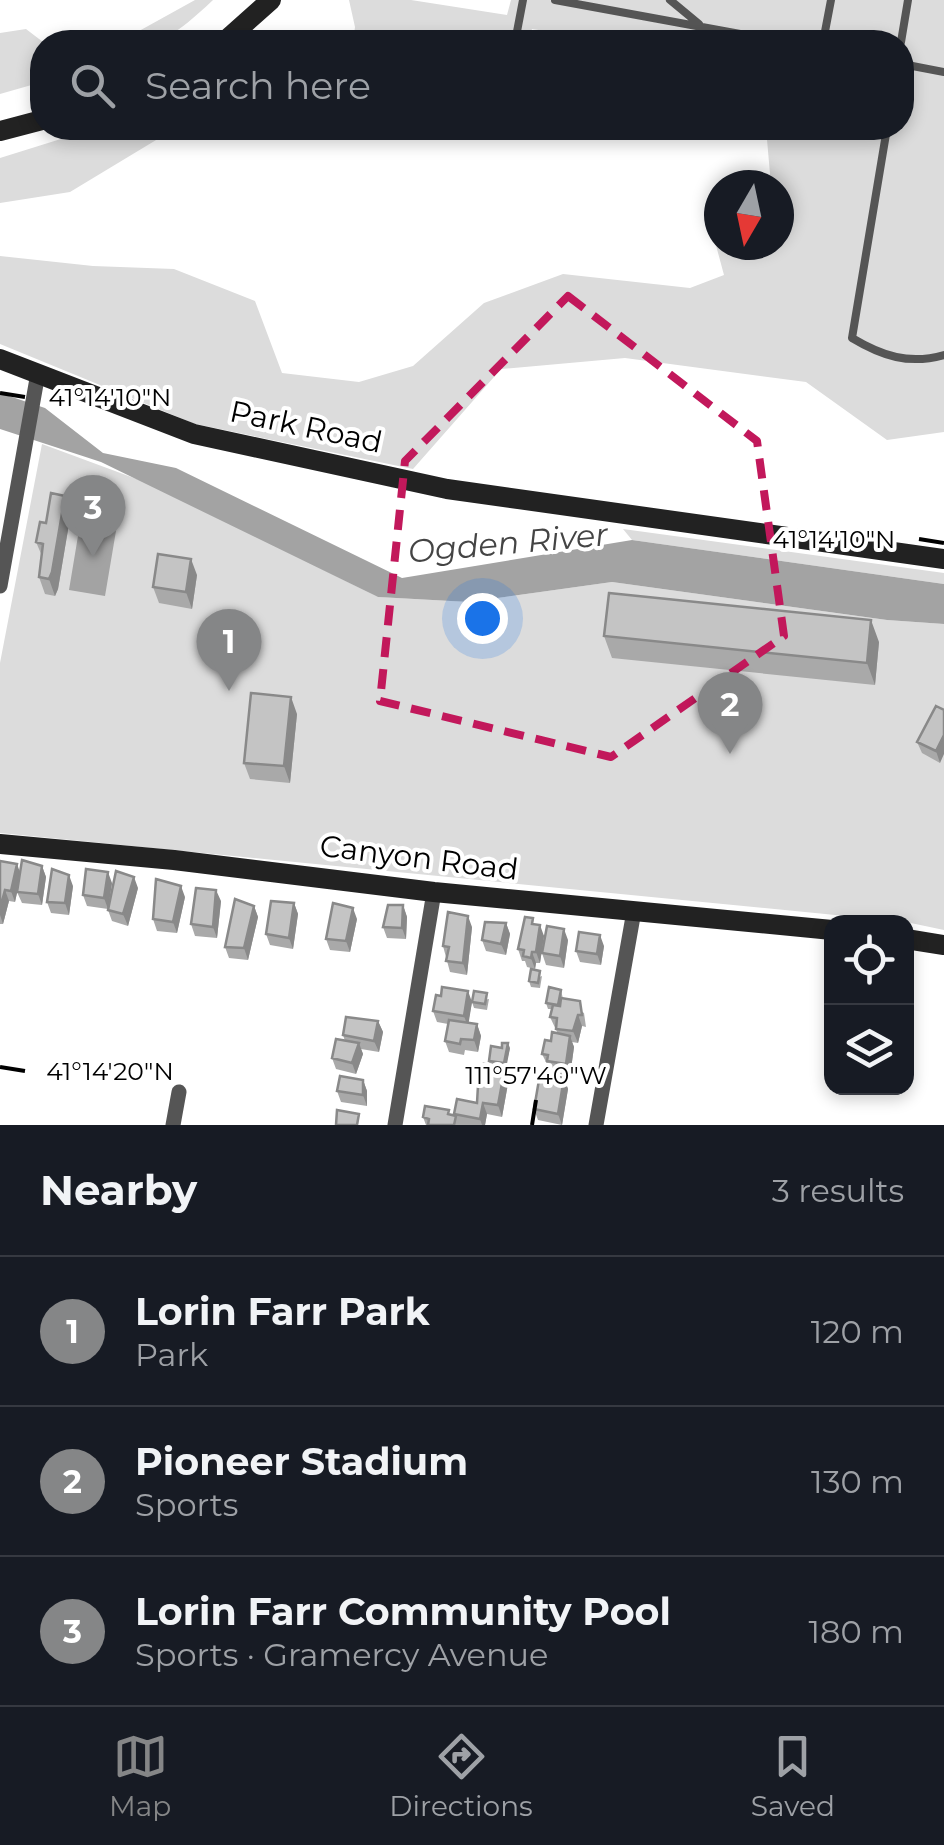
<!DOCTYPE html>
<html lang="en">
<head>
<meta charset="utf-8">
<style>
  body { margin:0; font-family:Montserrat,sans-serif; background:#20242c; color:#f1f3f6 }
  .controls { position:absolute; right:30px; bottom:30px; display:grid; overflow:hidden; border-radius:20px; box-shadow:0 5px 15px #0003 }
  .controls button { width:90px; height:90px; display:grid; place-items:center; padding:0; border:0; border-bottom:2px solid #363941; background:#171b24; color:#f1f3f6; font:50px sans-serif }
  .compass { position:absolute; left:704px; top:170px; width:90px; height:90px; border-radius:50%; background:#171b24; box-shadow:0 5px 15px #0003; rotate:189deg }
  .you { position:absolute; left:482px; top:618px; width:35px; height:35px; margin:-25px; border:8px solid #fff; border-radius:50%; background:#1a73e8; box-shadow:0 0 0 15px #1a73e833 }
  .badge { display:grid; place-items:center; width:65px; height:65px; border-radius:50%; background:#858687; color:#fff; font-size:32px; font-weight:700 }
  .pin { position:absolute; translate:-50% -82px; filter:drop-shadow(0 2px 5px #0008) }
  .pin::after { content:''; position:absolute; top:52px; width:35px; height:30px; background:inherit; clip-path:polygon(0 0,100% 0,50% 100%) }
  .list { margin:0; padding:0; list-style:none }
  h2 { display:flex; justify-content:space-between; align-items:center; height:130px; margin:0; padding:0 40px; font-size:42px }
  h2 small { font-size:32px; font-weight:400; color:#9ea1a6 }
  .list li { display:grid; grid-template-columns:65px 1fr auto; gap:30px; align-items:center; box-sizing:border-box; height:150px; padding:0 40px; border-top:2px solid #363941 }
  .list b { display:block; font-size:38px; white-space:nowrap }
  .list p { margin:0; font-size:32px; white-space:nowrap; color:#9ea1a6 }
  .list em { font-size:32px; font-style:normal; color:#9ea1a6 }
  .icon { flex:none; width:55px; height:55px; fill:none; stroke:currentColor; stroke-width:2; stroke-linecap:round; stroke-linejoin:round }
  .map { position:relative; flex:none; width:944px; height:1125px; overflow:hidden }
  .search { position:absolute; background:#171b24; box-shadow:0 5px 15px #0003; left:30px; right:30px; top:30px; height:110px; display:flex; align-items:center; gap:25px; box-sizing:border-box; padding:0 35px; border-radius:40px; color:#9ea1a6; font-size:38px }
  .sheet { height:580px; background:#171b24 }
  nav { display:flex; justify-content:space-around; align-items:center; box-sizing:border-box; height:140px; border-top:2px solid #363941; background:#171b24; font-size:28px; color:#9ea1a6 }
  nav a { display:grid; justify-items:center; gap:5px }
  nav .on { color:#858687 }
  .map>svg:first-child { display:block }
  .green { fill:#dcdcdc }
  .water { fill:#a3a3a3 }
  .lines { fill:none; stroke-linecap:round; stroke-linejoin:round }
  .lane { stroke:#555; stroke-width:8 }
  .street { stroke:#555; stroke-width:15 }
  .secondary { stroke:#222; stroke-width:20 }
  .wall { fill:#a9a9a9 }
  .shaded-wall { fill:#898989 }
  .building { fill:#c4c4c4; stroke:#898989; stroke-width:2.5 }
  .marked { fill:none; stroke:#c2185b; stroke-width:8; stroke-dasharray:20 12; stroke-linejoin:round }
  .ticks { fill:none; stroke:#000; stroke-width:4 }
  .labels { text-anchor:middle; stroke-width:8; stroke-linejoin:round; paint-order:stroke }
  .street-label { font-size:30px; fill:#000; stroke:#fff }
  .water-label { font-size:32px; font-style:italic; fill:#444; stroke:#fff }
  .ticks-label { font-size:25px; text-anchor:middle; fill:#000; stroke:#fff; stroke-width:8; stroke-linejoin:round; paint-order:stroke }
</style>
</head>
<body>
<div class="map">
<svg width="944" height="1125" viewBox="0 0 944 1125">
  <rect width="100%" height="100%" fill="#fff"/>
  <!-- green -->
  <path class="green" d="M 195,0 L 213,0 C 162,48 159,43 91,42 L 139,31 Z
    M 349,0 L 411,0 L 507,15 L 511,0 L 944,0 L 944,432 L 887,440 L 806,382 L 625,358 L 501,369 L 413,469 L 195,424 L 0,344 L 0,256 L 93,266 L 174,269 L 255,301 L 282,373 L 359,382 L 413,366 L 484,303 L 563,274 L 690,288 L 724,275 L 714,238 L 719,239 L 719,245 L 779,245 L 779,185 L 763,185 L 770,174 L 766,128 L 902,128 L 902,42 L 616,42 L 532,29 L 528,42 L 353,42 L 355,27 Z
    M 26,29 L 43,42 L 42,82 L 0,94 L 0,33 Z
    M 96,128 L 176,128 L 70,192 L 0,203 L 0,158 Z
    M 42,444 L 161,488 L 378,597 L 469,602 L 612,582 L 887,620 L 944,624 L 944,930 L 906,922 L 0,833 L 0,663 Z
    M 623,529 L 944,573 L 944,584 L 632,540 Z"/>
  <!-- water -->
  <path class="water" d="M 0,393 L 45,408 L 103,453 L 176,468 L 402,578 L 632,540 L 944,584 L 944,624 L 887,620 L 612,582 L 469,602 L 378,597 L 101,462 L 0,429 Z
    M 81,518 L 117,525 L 105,596 L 69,590 Z"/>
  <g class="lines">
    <!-- lane -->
    <path class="lane" d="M 555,0 L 784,42
      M 670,0 L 699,24
      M 515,42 L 523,0
      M 823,42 L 831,0
      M 901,42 L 908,0
      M 902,64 L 944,72
      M 887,128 L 852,338 C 882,356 909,365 944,355
      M 498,136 L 500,128"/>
    <!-- street -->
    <path class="street" d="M 0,586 L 38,373
      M 173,1125 L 179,1092
      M 395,1125 L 434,892
      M 596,1125 L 634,911"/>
    <!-- secondary -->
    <path class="secondary" d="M 224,42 L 271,0
      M 0,131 L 42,120
      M 0,359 L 194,434 L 447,489 L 944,559
      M 0,844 L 174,860 L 434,892 L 832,930
      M 906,939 L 944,945"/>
  </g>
  <!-- wall -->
  <path class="wall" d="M 71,512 L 58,589 L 55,596 L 45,594 L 39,577 L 42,556 L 36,542 L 46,523 Z
    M 197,575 L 192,609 L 159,603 L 153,587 Z
    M 604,636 L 879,642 L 875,685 L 612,658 Z
    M 936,706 L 940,763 L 922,753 L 917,742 Z
    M 297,714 L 290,783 L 250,779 L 244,763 Z
    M 0,861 L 20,873 L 42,866 L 46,877 L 42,905 L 22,903 L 17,892 L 15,902 L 9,901 L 3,924 L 0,924 Z
    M 112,883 L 108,909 L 87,906 L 83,895 Z
    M 73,886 L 69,915 L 51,913 L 47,902 Z
    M 138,888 L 128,926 L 112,921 L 108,910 Z
    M 185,897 L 177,933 L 157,931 L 153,919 Z
    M 221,901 L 217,938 L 195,936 L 191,924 Z
    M 294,903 L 298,914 L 293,949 L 270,945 L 266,934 Z
    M 403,905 L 407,917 L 406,939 L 387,938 L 383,927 Z
    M 254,906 L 258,917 L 248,960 L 229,958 L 225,947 Z
    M 357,919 L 350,952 L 330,950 L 326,939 Z
    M 506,923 L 510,934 L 506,955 L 486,951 L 482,940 Z
    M 535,924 L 544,936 L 540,963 L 536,963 L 535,969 L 527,967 L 525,961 L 522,961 L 518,949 Z
    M 472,927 L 467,975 L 450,972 L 443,946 Z
    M 568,940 L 564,968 L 546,965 L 542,953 Z
    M 604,946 L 601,965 L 580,962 L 576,951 Z
    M 542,976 L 540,988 L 531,987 L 529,981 Z
    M 561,990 L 563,999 L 584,1013 L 586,1027 L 582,1026 L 578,1043 L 572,1042 L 574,1047 L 570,1076 L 551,1072 L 542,1054 L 551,1041 L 558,1034 L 550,1017 L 552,1009 L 548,1009 L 546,1003 Z
    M 489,999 L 487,1010 L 474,1008 L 472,1002 Z
    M 472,1002 L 468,1023 L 477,1024 L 481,1036 L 478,1052 L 465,1050 L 464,1055 L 449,1052 L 445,1041 L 448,1024 L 437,1022 L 433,1011 Z
    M 378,1021 L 383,1032 L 379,1052 L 361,1049 L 363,1054 L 356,1074 L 336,1069 L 332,1058 L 345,1041 L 343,1035 Z
    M 510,1048 L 505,1069 L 509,1078 L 502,1117 L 487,1114 L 485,1125 L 426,1125 L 423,1117 L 454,1115 L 477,1103 L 484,1068 L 490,1065 L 489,1061 Z
    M 564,1078 L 568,1089 L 562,1125 L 538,1120 L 534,1109 Z
    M 363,1080 L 367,1091 L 367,1106 L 341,1102 L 337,1091 Z"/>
  <!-- shaded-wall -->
  <path class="shaded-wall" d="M 65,496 L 71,512 L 58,589 L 55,596 L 49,579 Z
    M 191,559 L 197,575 L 192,609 L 186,592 Z
    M 871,620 L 879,642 L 875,685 L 867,663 Z
    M 291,697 L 297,714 L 290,783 L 284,766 Z
    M 944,735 L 944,754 L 940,763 L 936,751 Z
    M 17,864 L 21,875 L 15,902 L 11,891 Z
    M 42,866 L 46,877 L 42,905 L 38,894 Z
    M 108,872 L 112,883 L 108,909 L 104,898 Z
    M 69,875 L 73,886 L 69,915 L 65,903 Z
    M 134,877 L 138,888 L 128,926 L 123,914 Z
    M 181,886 L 185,897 L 177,933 L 173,922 Z
    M 5,890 L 9,901 L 3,924 L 0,915 L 0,909 Z
    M 216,890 L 221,901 L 217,938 L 213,927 Z
    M 294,903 L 298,914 L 293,949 L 289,938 Z
    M 403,905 L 407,917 L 406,939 L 402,928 Z
    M 254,906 L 258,917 L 248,960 L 244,948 Z
    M 353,908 L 357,919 L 350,952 L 346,941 Z
    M 468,916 L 472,927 L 467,975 L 463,963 Z
    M 506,923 L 510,934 L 506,955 L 501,944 Z
    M 540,925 L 544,936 L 540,963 L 536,952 Z
    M 564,929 L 568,940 L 564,968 L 560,956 Z
    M 600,935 L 604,946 L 601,965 L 597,954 Z
    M 532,952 L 536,963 L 535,969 L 531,958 Z
    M 468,991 L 472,1002 L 468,1027 L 464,1016 Z
    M 578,1015 L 582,1026 L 578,1043 L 573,1031 Z
    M 378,1021 L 383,1032 L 379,1052 L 374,1041 Z
    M 477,1024 L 481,1036 L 478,1052 L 474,1040 Z
    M 570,1036 L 574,1047 L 570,1076 L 566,1064 Z
    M 359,1043 L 363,1054 L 356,1074 L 352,1063 Z
    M 508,1043 L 510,1048 L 506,1069 L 504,1063 Z
    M 505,1067 L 509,1078 L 502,1117 L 498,1105 Z
    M 564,1078 L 568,1089 L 562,1125 L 558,1114 Z
    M 363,1080 L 367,1091 L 367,1106 L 363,1095 Z
    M 483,1103 L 487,1114 L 485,1125 L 482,1125 L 480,1119 Z"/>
  <!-- building -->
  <path class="building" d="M 51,493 L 65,496 L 52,572 L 49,579 L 39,577 L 43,544 L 36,542 L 40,522 L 46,523 Z
    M 158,554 L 191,559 L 186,592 L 153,587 Z
    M 609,593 L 871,620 L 867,663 L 604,636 Z
    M 251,693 L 291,697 L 284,766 L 244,763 Z
    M 936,706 L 944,710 L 944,735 L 936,751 L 917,742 Z
    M 22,860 L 42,866 L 38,894 L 17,892 Z
    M 0,861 L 17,864 L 11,891 L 5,890 L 0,909 Z
    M 52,869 L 69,875 L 65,903 L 47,902 Z
    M 86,869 L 108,872 L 104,898 L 83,895 Z
    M 116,871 L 134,877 L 123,914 L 108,910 Z
    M 156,879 L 181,886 L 173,922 L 153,919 Z
    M 196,888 L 216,890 L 213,927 L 191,924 Z
    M 235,899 L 254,906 L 244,948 L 225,947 Z
    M 271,901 L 294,903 L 289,938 L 266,934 Z
    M 333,903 L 353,908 L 346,941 L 326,939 Z
    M 388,905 L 403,905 L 402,928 L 383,927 Z
    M 448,912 L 468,916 L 463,963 L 446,961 L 449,947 L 443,946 Z
    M 525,917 L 533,918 L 532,924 L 540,925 L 536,952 L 532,952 L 531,958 L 523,956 L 524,950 L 518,949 Z
    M 485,922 L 506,923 L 501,944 L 482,940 Z
    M 547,926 L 564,929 L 560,956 L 542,953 Z
    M 579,932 L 600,935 L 597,954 L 576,951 Z
    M 531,969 L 540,971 L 538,983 L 529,981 Z
    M 442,987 L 468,991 L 464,1016 L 433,1011 L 436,995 L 441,996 Z
    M 549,987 L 561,990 L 558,1005 L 546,1003 Z
    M 474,991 L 487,993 L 485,1004 L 472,1002 Z
    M 561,998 L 580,1001 L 582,1015 L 578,1015 L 573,1031 L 556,1029 L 557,1018 L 550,1017 L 553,1005 L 560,1006 Z
    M 346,1017 L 378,1021 L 374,1041 L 343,1035 Z
    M 449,1020 L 477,1024 L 474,1040 L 461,1039 L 460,1044 L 445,1041 Z
    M 552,1032 L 570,1036 L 566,1064 L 547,1061 L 548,1055 L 542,1054 L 545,1040 L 551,1041 Z
    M 336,1039 L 359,1043 L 352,1063 L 332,1058 Z
    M 502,1043 L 508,1043 L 504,1063 L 489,1061 L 491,1046 L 502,1048 Z
    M 484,1064 L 505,1067 L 498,1105 L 483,1103 L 480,1119 L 454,1114 L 457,1099 L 477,1103 L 479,1068 L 484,1068 Z
    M 540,1074 L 564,1078 L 558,1114 L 534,1109 Z
    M 340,1076 L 363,1080 L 363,1095 L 337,1091 Z
    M 425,1106 L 449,1110 L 448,1114 L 456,1116 L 454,1125 L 428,1125 L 429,1119 L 423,1117 Z
    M 337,1110 L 359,1114 L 357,1125 L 336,1125 Z"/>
  <!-- marked area -->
  <path class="marked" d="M 568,296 L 757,441 L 784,636 L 611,757 L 380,701 L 405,461 Z"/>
  <!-- ticks -->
  <path class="ticks" d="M 0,393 L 25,397M 919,539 L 944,543M 0,1067 L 25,1071M 532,1125 L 536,1100"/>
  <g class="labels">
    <!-- street labels -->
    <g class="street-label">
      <text transform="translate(306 427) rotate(12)" y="10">Park Road</text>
      <text transform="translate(419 858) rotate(7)" y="10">Canyon Road</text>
    </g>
    <!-- water labels -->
    <g class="water-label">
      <text transform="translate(508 543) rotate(-5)" y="11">Ogden River</text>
    </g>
  </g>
  <g class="ticks-label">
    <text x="110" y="406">41°14'10"N</text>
    <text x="834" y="548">41°14'10"N</text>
    <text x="110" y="1080">41°14'20"N</text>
    <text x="536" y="1084">111°57'40"W</text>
  </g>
</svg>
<div class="controls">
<button><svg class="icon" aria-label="locate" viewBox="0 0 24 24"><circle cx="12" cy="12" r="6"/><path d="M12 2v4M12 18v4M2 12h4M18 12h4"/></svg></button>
<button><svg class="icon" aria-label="layers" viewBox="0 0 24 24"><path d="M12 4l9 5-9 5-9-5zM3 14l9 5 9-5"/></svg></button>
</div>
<svg class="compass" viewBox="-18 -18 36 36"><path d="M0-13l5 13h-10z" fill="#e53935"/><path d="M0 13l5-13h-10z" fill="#9ea1a6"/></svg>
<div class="you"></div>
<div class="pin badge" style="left:229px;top:691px">1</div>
<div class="pin badge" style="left:730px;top:754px">2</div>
<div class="pin badge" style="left:93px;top:557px">3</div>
<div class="search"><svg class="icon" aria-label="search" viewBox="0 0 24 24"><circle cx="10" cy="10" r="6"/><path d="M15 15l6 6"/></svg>Search here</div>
</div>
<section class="sheet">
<h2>Nearby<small>3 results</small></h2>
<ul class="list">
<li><span class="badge">1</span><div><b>Lorin Farr Park</b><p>Park</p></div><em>120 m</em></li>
<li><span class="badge">2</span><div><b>Pioneer Stadium</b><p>Sports</p></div><em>130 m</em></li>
<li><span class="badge">3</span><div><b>Lorin Farr Community Pool</b><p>Sports · Gramercy Avenue</p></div><em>180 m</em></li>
</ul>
</section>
<nav>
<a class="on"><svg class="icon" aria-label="map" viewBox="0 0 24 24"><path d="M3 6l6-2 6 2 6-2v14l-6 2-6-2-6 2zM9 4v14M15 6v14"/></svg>Map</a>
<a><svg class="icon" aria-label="directions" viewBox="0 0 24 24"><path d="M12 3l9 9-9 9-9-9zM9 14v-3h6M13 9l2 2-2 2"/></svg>Directions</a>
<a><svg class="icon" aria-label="saved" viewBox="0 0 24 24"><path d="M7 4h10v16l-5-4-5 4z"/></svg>Saved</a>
</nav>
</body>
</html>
